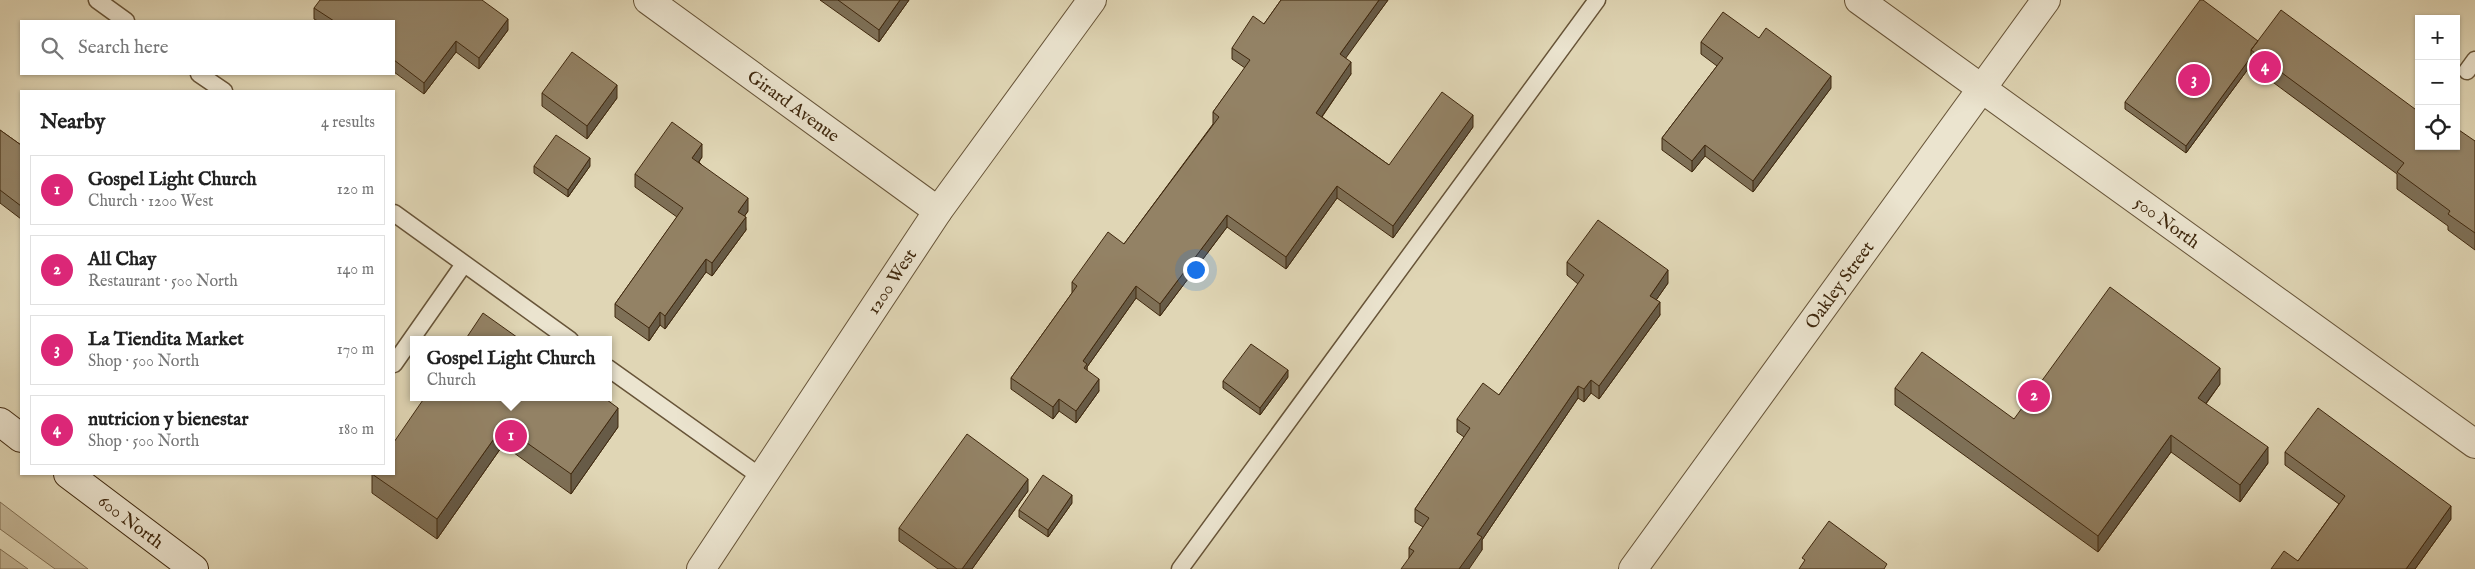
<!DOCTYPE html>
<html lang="en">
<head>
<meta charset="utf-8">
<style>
  body { margin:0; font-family:"IM FELL English",serif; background:#f2f2f2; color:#222 }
  .controls { position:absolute; right:15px; top:15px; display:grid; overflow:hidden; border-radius:0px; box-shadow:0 1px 4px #0004 }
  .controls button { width:45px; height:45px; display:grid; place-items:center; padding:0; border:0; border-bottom:1px solid #e0e0e0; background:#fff; color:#222; font:25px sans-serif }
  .you { position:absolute; left:1195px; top:269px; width:18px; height:18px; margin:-12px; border:4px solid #fff; border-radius:50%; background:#1a73e8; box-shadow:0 0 0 8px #1a73e833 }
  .badge { display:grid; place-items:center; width:32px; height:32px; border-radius:50%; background:#db2777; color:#fff; font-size:16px; font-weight:700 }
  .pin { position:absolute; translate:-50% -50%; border:2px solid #fff; box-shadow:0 1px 5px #0006 }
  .popup { position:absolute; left:410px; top:336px; width:202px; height:65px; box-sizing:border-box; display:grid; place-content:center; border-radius:0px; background:#fff; filter:drop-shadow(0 1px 4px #0005); font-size:16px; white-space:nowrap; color:#767676 }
  .popup b { font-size:19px; color:#222 }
  .popup::after { content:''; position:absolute; left:50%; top:100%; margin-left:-10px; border:10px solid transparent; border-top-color:#fff }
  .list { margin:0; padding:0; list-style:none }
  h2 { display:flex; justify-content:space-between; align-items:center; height:65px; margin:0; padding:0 20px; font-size:21px }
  h2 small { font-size:16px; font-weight:400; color:#767676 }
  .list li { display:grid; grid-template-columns:32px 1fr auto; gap:15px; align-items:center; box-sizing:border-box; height:70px; margin:0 10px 10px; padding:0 10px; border:1px solid #e0e0e0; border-radius:0px }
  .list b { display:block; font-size:19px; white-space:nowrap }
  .list p { margin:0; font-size:16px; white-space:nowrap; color:#767676 }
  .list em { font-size:16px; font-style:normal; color:#767676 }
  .icon { flex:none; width:28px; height:28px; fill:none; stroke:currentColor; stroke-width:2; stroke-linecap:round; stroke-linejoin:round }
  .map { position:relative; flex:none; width:2475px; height:569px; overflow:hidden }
  .search { position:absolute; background:#fff; box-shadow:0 1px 4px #0004; left:20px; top:20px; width:375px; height:55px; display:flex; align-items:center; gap:12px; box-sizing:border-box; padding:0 18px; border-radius:0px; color:#767676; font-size:19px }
  .panel { position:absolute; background:#fff; box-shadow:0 1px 4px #0004; left:20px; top:90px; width:375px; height:385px; border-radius:0px }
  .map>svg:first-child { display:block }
  .green { fill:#c5b899; stroke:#827054 }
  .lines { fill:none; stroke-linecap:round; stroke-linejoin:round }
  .service-casing { stroke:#675438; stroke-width:19 }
  .minor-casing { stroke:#675438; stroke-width:30 }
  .secondary-casing { stroke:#3f280e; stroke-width:30 }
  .service { stroke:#ebe4cf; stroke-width:16 }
  .minor { stroke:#ebe4cf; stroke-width:28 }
  .secondary { stroke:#ebe4cf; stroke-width:28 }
  .wall { fill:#7e7057; stroke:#3f280e }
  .shaded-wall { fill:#675b47; stroke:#3f280e }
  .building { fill:#938265; stroke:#3f280e }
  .labels { text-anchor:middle; stroke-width:4; stroke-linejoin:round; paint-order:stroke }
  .street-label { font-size:18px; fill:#3f280e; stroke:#ebe4cf }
</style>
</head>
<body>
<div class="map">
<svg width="2475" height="569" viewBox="0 0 2475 569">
  <rect width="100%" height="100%" fill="#e0d6b5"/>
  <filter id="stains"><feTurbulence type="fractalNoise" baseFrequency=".004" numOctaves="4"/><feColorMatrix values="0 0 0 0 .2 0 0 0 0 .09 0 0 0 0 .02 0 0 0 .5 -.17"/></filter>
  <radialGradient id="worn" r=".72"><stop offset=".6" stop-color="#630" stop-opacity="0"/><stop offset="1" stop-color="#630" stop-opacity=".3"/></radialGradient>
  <!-- green -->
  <path class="green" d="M 0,502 L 88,569 L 55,569 L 0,529 Z
    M 0,549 L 28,569 L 0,569 Z"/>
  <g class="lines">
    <!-- service casing -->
    <g class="service-casing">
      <path id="service" d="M 97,0 L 126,21
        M 2467,71 L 2475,60
        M 199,74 L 224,91
        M 394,213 L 570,340
        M 394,364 L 464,264
        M 608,368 L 761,477
        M 1180,569 L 1597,0"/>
    </g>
    <!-- minor casing -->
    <g class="minor-casing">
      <g id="minor">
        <path id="s1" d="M 648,0 L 938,211"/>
        <path id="s2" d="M 1859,0 L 2475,444"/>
        <path id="s3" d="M 701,569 L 938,211 L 1092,0"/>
        <path id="s4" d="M 1633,569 L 2046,0"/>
      </g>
    </g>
    <!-- secondary casing -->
    <g class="secondary-casing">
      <g id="secondary">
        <path d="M 0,422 L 21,438"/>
        <path id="s5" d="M 68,474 L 194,569"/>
      </g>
    </g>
    <!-- service -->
    <use href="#service" class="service"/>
    <!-- minor -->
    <use href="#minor" class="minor"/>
    <!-- secondary -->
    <use href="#secondary" class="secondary"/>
  </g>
  <!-- wall -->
  <path class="wall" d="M 820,0 L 909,0 L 879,42 Z
    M 1281,0 L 1388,0 L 1345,58 L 1351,74 L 1322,117 L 1389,165 L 1473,127 L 1393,238 L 1337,198 L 1286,269 L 1227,227 L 1160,316 L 1136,298 L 1087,367 L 1087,371 L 1099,391 L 1076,423 L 1059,411 L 1053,419 L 1011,389 L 1011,378 L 1072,293 L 1072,282 L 1124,244 L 1213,124 L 1213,112 L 1245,68 L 1232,59 L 1232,48 L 1264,24 Z
    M 314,8 L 508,30 L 479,69 L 456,52 L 424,94 L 394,72 L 394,21 L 318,21 L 314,19 Z
    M 1759,38 L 1831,88 L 1753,192 L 1705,156 L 1692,172 L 1662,150 L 1662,138 L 1717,66 L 1701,54 L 1701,42 Z
    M 2258,41 L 2419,146 L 2475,141 L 2475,250 L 2448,230 L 2448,226 L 2397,189 L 2397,174 L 2251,66 L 2251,65 L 2186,153 L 2125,109 L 2125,102 Z
    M 542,93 L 617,98 L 587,139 L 542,106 Z
    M 0,130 L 21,145 L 21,219 L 0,203 Z
    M 702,157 L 699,162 L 748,211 L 744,217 L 746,230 L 712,276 L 706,272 L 665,329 L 660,325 L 649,341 L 615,317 L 615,304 L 677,217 L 635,187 L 635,174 Z
    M 534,166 L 590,166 L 568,197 L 534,173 Z
    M 1567,262 L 1668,283 L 1656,300 L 1660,315 L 1599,399 L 1591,393 L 1584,402 L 1578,398 L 1482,540 L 1482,550 L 1409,558 L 1409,548 L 1423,527 L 1415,522 L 1415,509 L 1464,437 L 1457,432 L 1457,419 L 1499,395 L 1578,284 L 1567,275 Z
    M 1288,377 L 1260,415 L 1223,388 L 1223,381 Z
    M 2220,384 L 2206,404 L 2268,463 L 2240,502 L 2171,452 L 2098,552 L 1895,405 L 1895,388 L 2014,419 Z
    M 425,397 L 618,427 L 571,494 L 503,445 L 437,539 L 372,493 L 372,474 L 394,474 Z
    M 2285,452 L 2451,519 L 2415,569 L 2271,569 L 2298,561 L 2339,504 L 2285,465 Z
    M 1028,491 L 972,569 L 938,569 L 899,541 L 899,528 Z
    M 1072,503 L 1048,537 L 1019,517 L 1019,510 Z"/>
  <!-- shaded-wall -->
  <path class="shaded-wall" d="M 900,0 L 909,0 L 879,42 L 879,30 Z
    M 1379,0 L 1388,0 L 1340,66 L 1340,54 Z
    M 508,19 L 508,30 L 479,69 L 479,58 Z
    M 456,41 L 456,52 L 424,94 L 424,83 Z
    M 2251,57 L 2251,65 L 2186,153 L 2186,146 Z
    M 1351,62 L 1351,74 L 1316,125 L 1316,113 Z
    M 1831,76 L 1831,88 L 1753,192 L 1753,181 Z
    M 617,85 L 617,98 L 587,139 L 587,126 Z
    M 1473,115 L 1473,127 L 1393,238 L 1393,226 Z
    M 702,144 L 702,157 L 692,171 L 692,158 Z
    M 1705,145 L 1705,156 L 1692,172 L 1692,161 Z
    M 590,158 L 590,166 L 568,197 L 568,190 Z
    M 1337,186 L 1337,198 L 1286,269 L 1286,257 Z
    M 748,198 L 748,211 L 738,225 L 738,212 Z
    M 1227,215 L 1227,227 L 1160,316 L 1160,304 Z
    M 746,217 L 746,230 L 712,276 L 712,263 Z
    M 706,259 L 706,272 L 665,329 L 665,316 Z
    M 1668,270 L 1668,283 L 1650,309 L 1650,296 Z
    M 1136,286 L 1136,298 L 1087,367 L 1087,376 L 1084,380 L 1083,361 Z
    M 1660,302 L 1660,315 L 1599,399 L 1599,386 Z
    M 660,312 L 660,325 L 649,341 L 649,328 Z
    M 2220,368 L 2220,384 L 2198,414 L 2198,398 Z
    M 1288,370 L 1288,377 L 1260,415 L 1260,408 Z
    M 1099,379 L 1099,391 L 1076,423 L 1076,411 Z
    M 1591,380 L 1591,393 L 1584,402 L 1584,389 Z
    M 1578,386 L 1578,398 L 1482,540 L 1482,550 L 1469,569 L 1459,569 L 1477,534 Z
    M 1059,399 L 1059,411 L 1053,419 L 1053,407 Z
    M 618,408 L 618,427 L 571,494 L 571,474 Z
    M 503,426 L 503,445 L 437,539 L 437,519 Z
    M 2171,435 L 2171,452 L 2098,552 L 2098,536 Z
    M 2268,447 L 2268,463 L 2240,502 L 2240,485 Z
    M 1028,479 L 1028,491 L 972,569 L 962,569 Z
    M 1072,495 L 1072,503 L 1048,537 L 1048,530 Z
    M 2451,506 L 2451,519 L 2415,569 L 2406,569 Z"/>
  <!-- building -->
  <path class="building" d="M 320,0 L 482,0 L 508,19 L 479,58 L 456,41 L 424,83 L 394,60 L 394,21 L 334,21 L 314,8 Z
    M 838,0 L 900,0 L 879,30 Z
    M 1281,0 L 1379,0 L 1340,54 L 1351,62 L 1316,113 L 1389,165 L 1442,92 L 1473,115 L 1393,226 L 1337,186 L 1286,257 L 1227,215 L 1160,304 L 1136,286 L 1083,361 L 1087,364 L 1084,368 L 1099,379 L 1076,411 L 1059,399 L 1053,407 L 1011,378 L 1077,286 L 1072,282 L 1108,232 L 1124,244 L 1219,117 L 1213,112 L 1250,60 L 1232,48 L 1253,16 L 1264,24 Z
    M 2200,0 L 2203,0 L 2258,41 L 2251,50 L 2251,57 L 2186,146 L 2125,102 Z
    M 2281,10 L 2419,112 L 2419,146 L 2456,146 L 2456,128 L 2475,141 L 2475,233 L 2448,214 L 2450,211 L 2397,172 L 2404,163 L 2251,50 Z
    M 1723,12 L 1759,38 L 1766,28 L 1831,76 L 1753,181 L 1705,145 L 1692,161 L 1662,138 L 1723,58 L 1701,42 Z
    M 572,52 L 617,85 L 587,126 L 542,93 Z
    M 672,122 L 702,144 L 692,158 L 748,198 L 738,212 L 746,217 L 712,263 L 706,259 L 665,316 L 660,312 L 649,328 L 615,304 L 683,208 L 635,174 Z
    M 0,130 L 21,145 L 21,206 L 0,190 Z
    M 556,135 L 590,158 L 568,190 L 534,166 Z
    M 1598,220 L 1668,270 L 1650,296 L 1660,302 L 1599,386 L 1591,380 L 1584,389 L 1578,386 L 1477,534 L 1482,537 L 1459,569 L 1401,569 L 1414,551 L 1409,548 L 1429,518 L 1415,509 L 1470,428 L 1457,419 L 1483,383 L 1499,395 L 1584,275 L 1567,262 Z
    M 2110,287 L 2220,368 L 2198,398 L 2268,447 L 2240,485 L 2171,435 L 2098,536 L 1895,388 L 1922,352 L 2014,419 Z
    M 483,313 L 521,340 L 465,340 Z
    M 1251,344 L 1288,370 L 1260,408 L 1223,381 Z
    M 425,397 L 603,397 L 618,408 L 571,474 L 503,426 L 437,519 L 372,474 L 394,474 L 394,442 Z
    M 2318,408 L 2451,506 L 2406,569 L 2271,569 L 2284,551 L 2298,561 L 2345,496 L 2285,452 Z
    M 967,434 L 1028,479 L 962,569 L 957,569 L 899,528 Z
    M 1043,475 L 1072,495 L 1048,530 L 1019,510 Z
    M 1829,521 L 1887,564 L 1884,569 L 1799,569 L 1805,560 L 1802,558 Z"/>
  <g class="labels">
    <!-- street labels -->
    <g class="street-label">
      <text dy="6" stroke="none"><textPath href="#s1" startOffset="180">Girard Avenue</textPath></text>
      <text dy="6" stroke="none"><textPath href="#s2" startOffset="380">500 North</textPath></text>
      <text dy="6" stroke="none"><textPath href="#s3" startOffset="345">1200 West</textPath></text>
      <text dy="6" stroke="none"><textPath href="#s4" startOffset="351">Oakley Street</textPath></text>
      <text dy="6" stroke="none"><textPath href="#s5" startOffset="79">600 North</textPath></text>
    </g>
  </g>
  <rect width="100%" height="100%" filter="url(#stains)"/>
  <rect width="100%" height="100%" fill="url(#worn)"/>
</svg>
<div class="controls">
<button>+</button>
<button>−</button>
<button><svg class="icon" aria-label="locate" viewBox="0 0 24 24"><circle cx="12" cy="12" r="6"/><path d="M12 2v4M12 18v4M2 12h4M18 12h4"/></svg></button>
</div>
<div class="you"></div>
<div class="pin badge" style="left:511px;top:436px">1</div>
<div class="popup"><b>Gospel Light Church</b>Church</div>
<div class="pin badge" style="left:2034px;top:396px">2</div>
<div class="pin badge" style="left:2194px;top:80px">3</div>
<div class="pin badge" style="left:2265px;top:67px">4</div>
<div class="search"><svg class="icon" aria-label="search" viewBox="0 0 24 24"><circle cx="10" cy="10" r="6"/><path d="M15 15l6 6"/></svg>Search here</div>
<section class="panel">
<h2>Nearby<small>4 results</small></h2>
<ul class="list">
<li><span class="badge">1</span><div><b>Gospel Light Church</b><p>Church · 1200 West</p></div><em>120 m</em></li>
<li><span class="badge">2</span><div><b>All Chay</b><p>Restaurant · 500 North</p></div><em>140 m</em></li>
<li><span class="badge">3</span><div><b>La Tiendita Market</b><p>Shop · 500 North</p></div><em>170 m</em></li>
<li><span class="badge">4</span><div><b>nutricion y bienestar</b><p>Shop · 500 North</p></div><em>180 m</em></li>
</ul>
</section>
</div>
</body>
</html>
